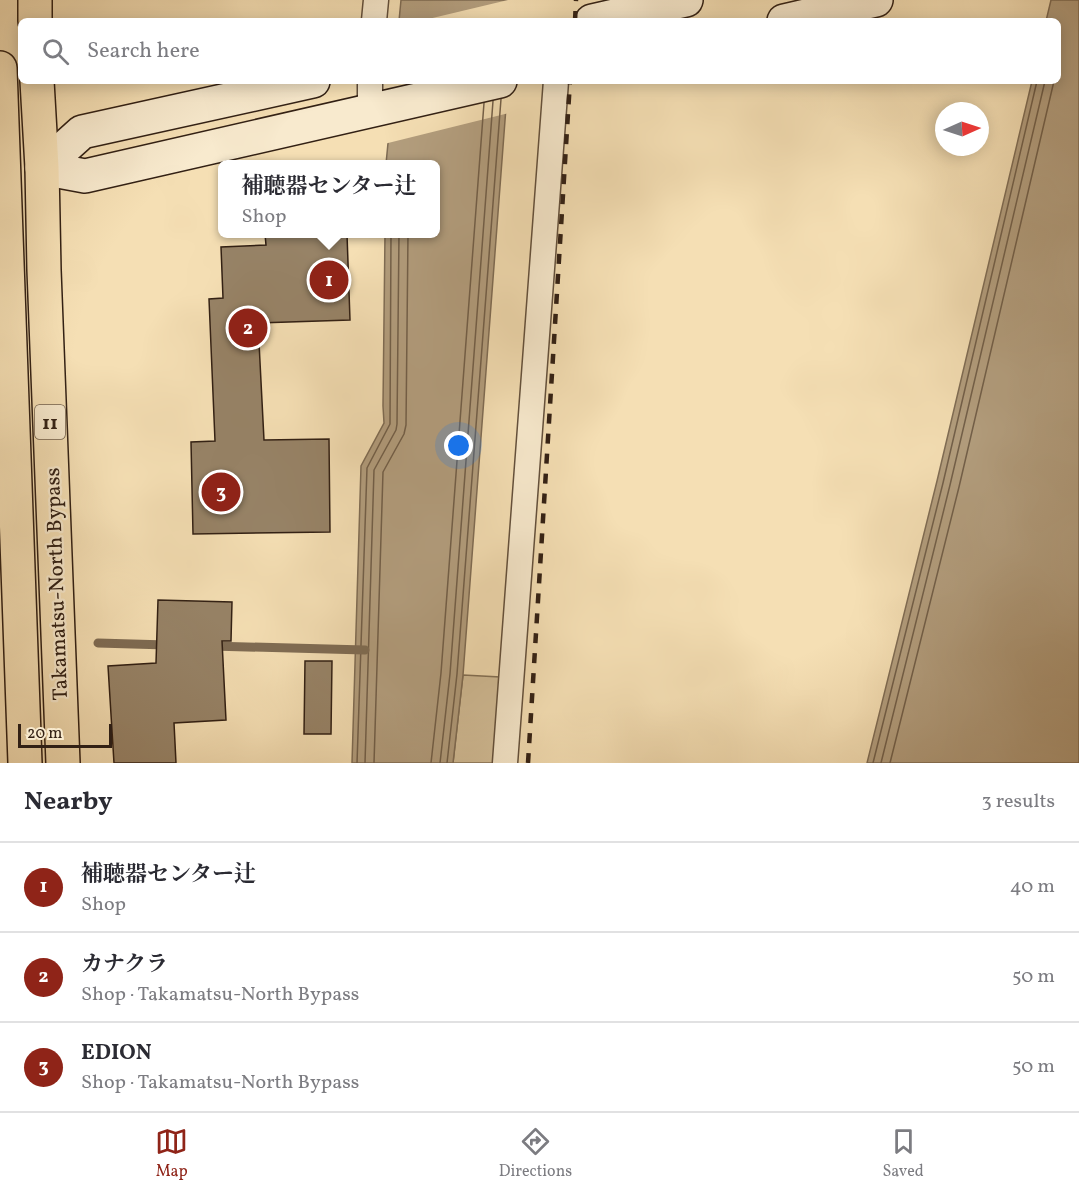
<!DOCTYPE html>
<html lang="en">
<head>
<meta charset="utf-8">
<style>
  body { margin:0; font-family:Vollkorn,"Noto Serif JP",serif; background:#f2f2f3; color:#2b2b33 }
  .compass { position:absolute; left:935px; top:102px; width:54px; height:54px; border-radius:50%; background:#fff; box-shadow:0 3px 15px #0003; rotate:87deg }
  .scale { position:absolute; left:18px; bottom:15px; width:94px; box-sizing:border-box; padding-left:6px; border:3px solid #322014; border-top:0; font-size:16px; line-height:21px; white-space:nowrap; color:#322014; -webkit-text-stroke:4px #f8eace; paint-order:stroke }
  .you { position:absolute; left:459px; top:446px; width:21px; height:21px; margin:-15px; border:4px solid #fff; border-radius:50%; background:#1a73e8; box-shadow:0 0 0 9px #1a73e833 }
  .badge { display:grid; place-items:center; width:39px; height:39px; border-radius:50%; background:#8f2418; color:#fff; font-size:20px; font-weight:700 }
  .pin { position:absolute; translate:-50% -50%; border:3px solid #fff; box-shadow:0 2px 6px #0006 }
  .popup { position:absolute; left:218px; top:160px; width:222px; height:78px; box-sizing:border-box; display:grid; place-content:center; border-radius:9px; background:#fff; filter:drop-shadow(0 2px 4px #0005); font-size:20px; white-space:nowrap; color:#7c7c81 }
  .popup b { font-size:22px; color:#2b2b33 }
  .popup::after { content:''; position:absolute; left:50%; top:100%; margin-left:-12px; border:12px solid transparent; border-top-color:#fff }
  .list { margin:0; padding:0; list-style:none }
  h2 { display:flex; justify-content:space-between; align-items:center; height:78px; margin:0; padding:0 24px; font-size:26px }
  h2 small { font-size:20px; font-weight:400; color:#7c7c81 }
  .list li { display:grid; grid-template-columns:39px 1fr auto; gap:18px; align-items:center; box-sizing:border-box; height:90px; padding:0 24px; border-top:2px solid #e1e1e2 }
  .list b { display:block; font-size:22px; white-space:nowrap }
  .list p { margin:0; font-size:20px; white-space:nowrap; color:#7c7c81 }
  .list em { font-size:20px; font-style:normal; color:#7c7c81 }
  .icon { flex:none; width:33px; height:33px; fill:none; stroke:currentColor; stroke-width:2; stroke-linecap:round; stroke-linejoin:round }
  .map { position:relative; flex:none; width:1079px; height:763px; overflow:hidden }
  .search { position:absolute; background:#fff; box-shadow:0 3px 15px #0003; left:18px; right:18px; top:18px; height:66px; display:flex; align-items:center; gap:15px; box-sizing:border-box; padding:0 21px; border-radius:9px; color:#7c7c81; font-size:22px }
  .sheet { height:348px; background:#fff }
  nav { display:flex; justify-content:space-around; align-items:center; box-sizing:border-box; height:84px; border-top:2px solid #e1e1e2; background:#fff; font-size:16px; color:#7c7c81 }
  nav a { display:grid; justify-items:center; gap:3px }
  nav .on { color:#8f2418 }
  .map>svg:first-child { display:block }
  .green { fill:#d4bf99; stroke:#837056; stroke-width:1.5 }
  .water { fill:#b39e7e; stroke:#7f6c54; stroke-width:1.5 }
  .pier { fill:#f5dfb4 }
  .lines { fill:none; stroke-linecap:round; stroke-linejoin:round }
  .shore { stroke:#725f49; stroke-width:1.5 }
  .stream { stroke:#7f6c54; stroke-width:9 }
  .building { fill:#978367; stroke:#322014; stroke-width:1.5 }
  .street-casing { stroke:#63503c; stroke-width:27 }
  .secondary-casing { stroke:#322014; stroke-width:36 }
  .highway-casing { stroke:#322014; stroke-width:36 }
  .street { stroke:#f8eace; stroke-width:24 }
  .secondary { stroke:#f8eace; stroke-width:33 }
  .highway { stroke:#f5dfb4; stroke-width:33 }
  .rail { stroke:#322014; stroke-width:4.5; stroke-dasharray:10 10; stroke-linecap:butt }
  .labels { text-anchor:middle; stroke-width:4.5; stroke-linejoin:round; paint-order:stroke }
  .shield { fill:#f8eace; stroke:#6d5d4c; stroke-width:1.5 }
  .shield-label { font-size:20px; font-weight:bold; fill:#322014 }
  .street-label { font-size:21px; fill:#322014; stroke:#f8eace }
</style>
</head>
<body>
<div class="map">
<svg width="1079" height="763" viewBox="0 0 1079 763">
  <rect width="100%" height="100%" fill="#f5dfb4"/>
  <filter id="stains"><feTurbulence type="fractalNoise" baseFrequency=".00333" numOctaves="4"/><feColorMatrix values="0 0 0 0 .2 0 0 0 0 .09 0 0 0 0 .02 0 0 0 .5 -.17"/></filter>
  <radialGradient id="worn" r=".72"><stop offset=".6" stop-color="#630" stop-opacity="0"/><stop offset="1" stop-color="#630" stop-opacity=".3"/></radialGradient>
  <!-- green -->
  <path class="green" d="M 463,675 L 500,677 L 494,763 L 453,763 Z"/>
  <!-- water -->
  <path class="water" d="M 401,0 L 514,0 L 513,21 L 399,21 Z
    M 1051,0 L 1079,0 L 1079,763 L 867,763 L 937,481 L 1032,81 L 1058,81 L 1058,21 L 1046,21 Z
    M 394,81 L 508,81 L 463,675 L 453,763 L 352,763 L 361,466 L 384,423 L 383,406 L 385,234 L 436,234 L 436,164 L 386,164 Z"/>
  <!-- pier -->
  <path class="pier" d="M 508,0 L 517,0 L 516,21 L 420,21 Z
    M 391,81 L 511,81 L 509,113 L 384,144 Z"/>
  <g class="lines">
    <!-- shore -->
    <path class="shore" d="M 357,763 L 367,468 L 390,424 L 391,234
      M 365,763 L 374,470 L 396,430 L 397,424 L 399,234
      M 374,763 L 383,472 L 404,434 L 406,425 L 408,234
      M 431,763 L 441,673 L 484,103
      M 440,763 L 450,674 L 493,101
      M 447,763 L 457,674 L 501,99
      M 873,763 L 943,483 L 1037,81
      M 881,763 L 950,485 L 1045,81
      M 890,763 L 959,487 L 1054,81"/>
    <!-- stream -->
    <path class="stream" d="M 98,643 L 167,645
      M 211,646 L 365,650"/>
  </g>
  <!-- building -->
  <path class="building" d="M 265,234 L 347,234 L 350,320 L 258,323 L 264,440 L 329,439 L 330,532 L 193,534 L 191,442 L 215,441 L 209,299 L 223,298 L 221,247 L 266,245 Z
    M 158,600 L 232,602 L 231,641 L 222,641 L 226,720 L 174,723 L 176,763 L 114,763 L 108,666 L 156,663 Z
    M 305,661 L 332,661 L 331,734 L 304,734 Z"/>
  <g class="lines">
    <!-- street casing -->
    <g class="street-casing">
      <path id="street" d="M 374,21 L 376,0
        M 370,81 L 370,111
        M 505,763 L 556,81"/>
    </g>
    <!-- secondary casing -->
    <g class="secondary-casing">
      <path id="secondary" d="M 592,21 L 686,0
        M 784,21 L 876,0
        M 42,168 L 85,176 L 500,81
        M 42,168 L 82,132 L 313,81"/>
    </g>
    <!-- highway casing -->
    <g class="highway-casing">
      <path id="highway" d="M 35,0 L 35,21
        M 0,68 L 25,763
        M 37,81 L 42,168 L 44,270 L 63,763"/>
    </g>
    <!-- street -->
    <use href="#street" class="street"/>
    <!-- secondary -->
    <use href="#secondary" class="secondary"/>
    <!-- highway -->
    <use href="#highway" class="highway"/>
    <!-- rail -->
    <path class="rail" d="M 575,21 L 576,0
      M 528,763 L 570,81"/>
  </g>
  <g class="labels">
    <!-- shield labels -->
    <rect class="shield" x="35" y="405" width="30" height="34" rx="4.5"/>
    <g class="shield-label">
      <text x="50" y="429">11</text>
    </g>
    <!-- street labels -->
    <g class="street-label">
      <text transform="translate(56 584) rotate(-92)" y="7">Takamatsu-North Bypass</text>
    </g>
  </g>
  <rect width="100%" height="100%" filter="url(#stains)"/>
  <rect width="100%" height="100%" fill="url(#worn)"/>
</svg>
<svg class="compass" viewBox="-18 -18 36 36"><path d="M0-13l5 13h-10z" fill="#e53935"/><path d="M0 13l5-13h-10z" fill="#7c7c81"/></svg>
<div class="scale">20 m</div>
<div class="you"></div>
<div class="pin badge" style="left:329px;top:280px">1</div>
<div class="popup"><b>補聴器センター辻</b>Shop</div>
<div class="pin badge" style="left:248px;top:328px">2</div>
<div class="pin badge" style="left:221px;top:492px">3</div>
<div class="search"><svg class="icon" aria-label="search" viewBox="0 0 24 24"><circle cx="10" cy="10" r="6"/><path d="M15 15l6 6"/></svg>Search here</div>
</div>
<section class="sheet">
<h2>Nearby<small>3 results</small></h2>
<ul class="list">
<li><span class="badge">1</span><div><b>補聴器センター辻</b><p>Shop</p></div><em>40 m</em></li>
<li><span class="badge">2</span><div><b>カナクラ</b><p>Shop · Takamatsu-North Bypass</p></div><em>50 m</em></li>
<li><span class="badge">3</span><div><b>EDION</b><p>Shop · Takamatsu-North Bypass</p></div><em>50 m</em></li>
</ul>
</section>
<nav>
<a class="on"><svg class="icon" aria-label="map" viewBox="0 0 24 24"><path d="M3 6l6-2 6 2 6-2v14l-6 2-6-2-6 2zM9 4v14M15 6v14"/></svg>Map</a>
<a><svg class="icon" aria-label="directions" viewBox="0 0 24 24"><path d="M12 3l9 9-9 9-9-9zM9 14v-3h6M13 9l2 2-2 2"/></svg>Directions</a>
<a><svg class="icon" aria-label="saved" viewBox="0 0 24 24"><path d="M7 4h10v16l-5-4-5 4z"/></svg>Saved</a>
</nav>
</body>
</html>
